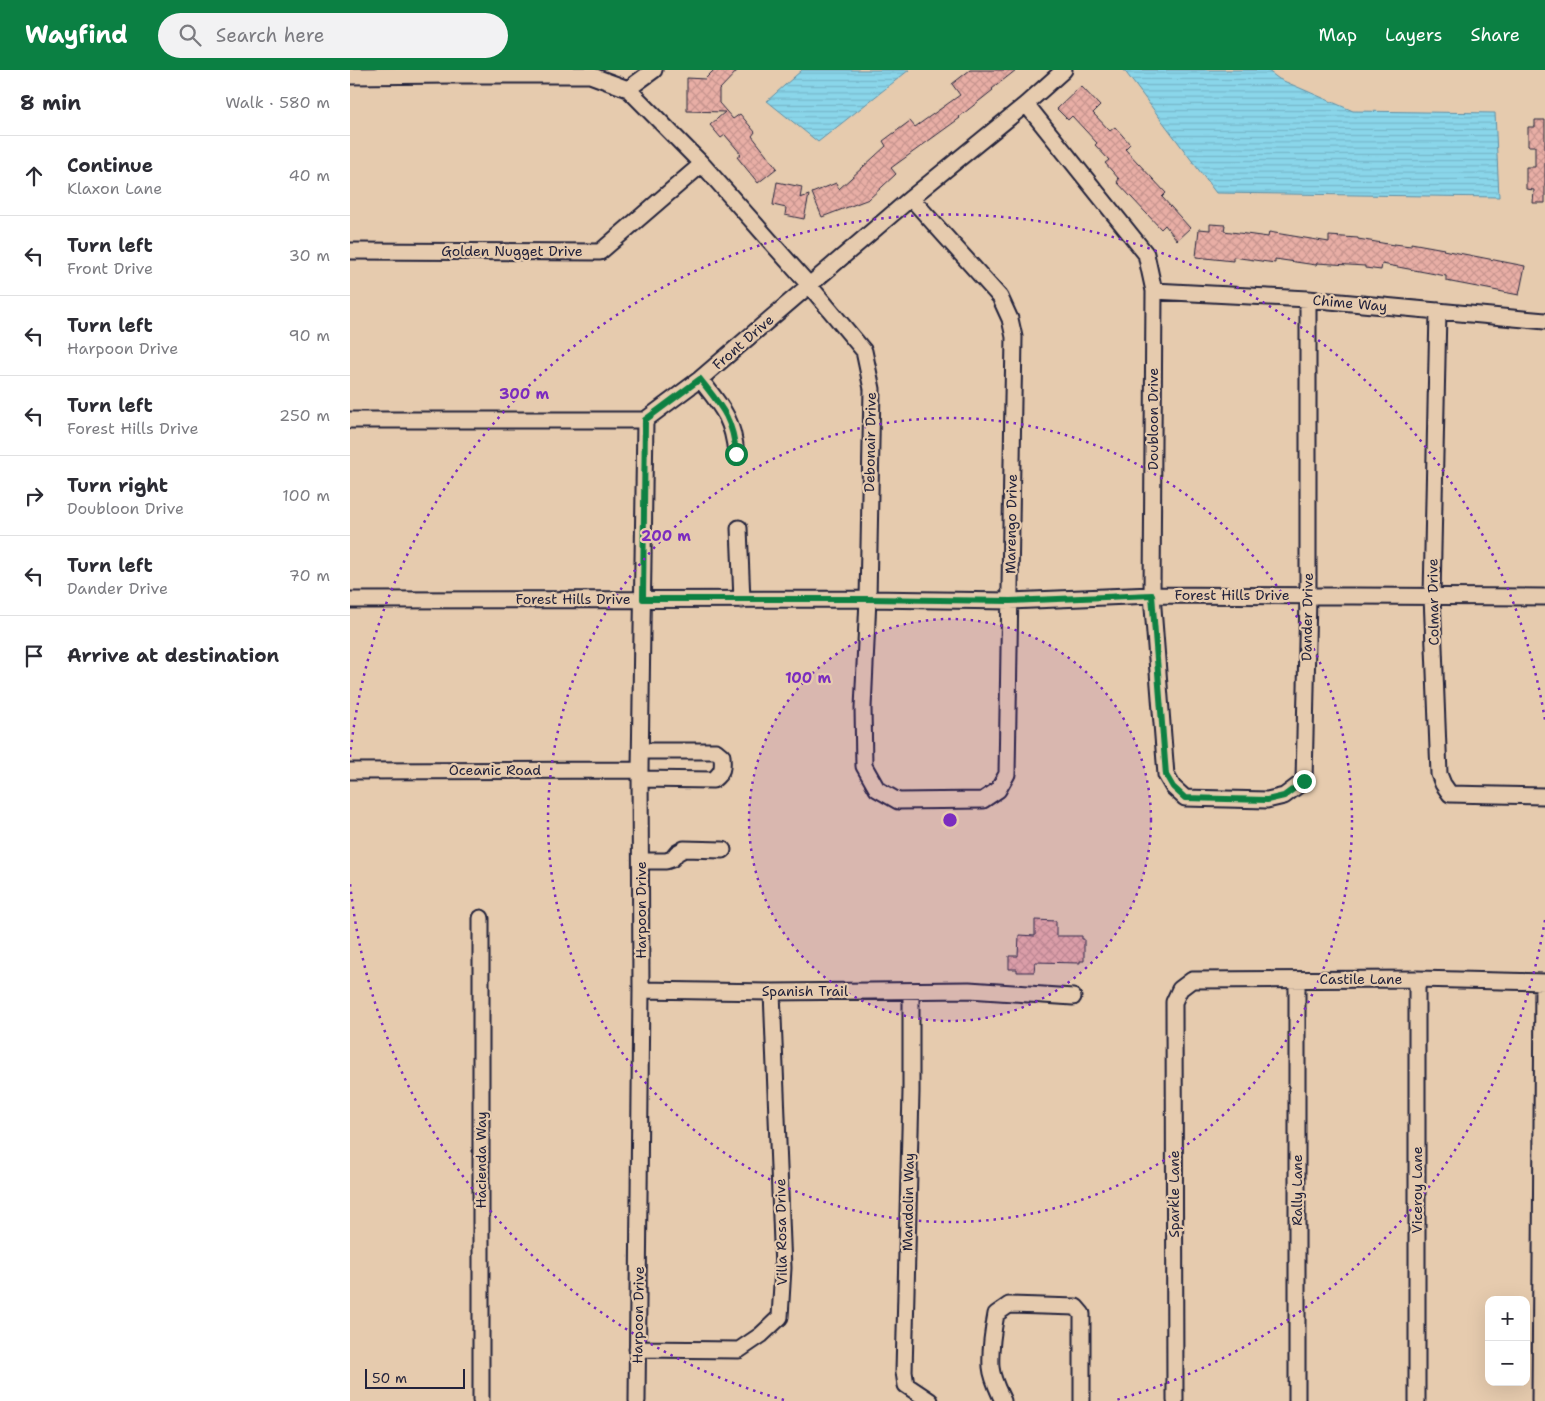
<!DOCTYPE html>
<html lang="en">
<head>
<meta charset="utf-8">
<style>
  body { margin:0; font-family:"Shantell Sans",sans-serif; background:#f2f2f3; color:#2b2b33 }
  .controls { position:absolute; right:15px; bottom:15px; display:grid; overflow:hidden; border-radius:10px; box-shadow:0 5px 20px #0002 }
  .controls button { width:45px; height:45px; display:grid; place-items:center; padding:0; border:0; border-bottom:1px solid #e1e1e2; background:#fff; color:#2b2b33; font:25px sans-serif }
  .scale { position:absolute; left:15px; bottom:12px; width:100px; box-sizing:border-box; padding-left:5px; border:2px solid #22223b; border-top:0; font-size:14px; line-height:18px; white-space:nowrap; color:#22223b; -webkit-text-stroke:4px #e6cbae; paint-order:stroke }
  .stop { position:absolute; width:15px; height:15px; margin:-11px; border:4px solid #0b8043; border-radius:50%; background:#fff }
  .stop.end { background:#0b8043; border-color:#fff; box-shadow:0 1px 5px #0008 }
  .list { margin:0; padding:0; list-style:none }
  h2 { display:flex; justify-content:space-between; align-items:center; height:65px; margin:0; padding:0 20px; font-size:21px }
  h2 small { font-size:16px; font-weight:400; color:#7c7c81 }
  .list li { display:grid; grid-template-columns:32px 1fr auto; gap:15px; align-items:center; box-sizing:border-box; height:80px; padding:0 20px; border-top:1px solid #e1e1e2 }
  .list b { display:block; font-size:19px; white-space:nowrap }
  .list p { margin:0; font-size:16px; white-space:nowrap; color:#7c7c81 }
  .list em { font-size:16px; font-style:normal; color:#7c7c81 }
  .icon { flex:none; width:28px; height:28px; fill:none; stroke:currentColor; stroke-width:2; stroke-linecap:round; stroke-linejoin:round }
  .map { position:relative; flex:none; width:1195px; height:1331px; overflow:hidden }
  header { display:flex; align-items:center; gap:30px; box-sizing:border-box; height:70px; padding:0 25px; background:#0b8043; color:#fff }
  header strong { font-size:24px }
  nav { display:flex; gap:28px; margin-inline-start:auto; font-size:18px }
  .search { width:350px; height:45px; background:#f2f2f3; display:flex; align-items:center; gap:12px; box-sizing:border-box; padding:0 18px; border-radius:28px; color:#7c7c81; font-size:19px }
  main { display:flex }
  aside { flex:1; background:#fff }
  .map>svg:first-child { display:block }
  .water { fill:url(#water-rules); stroke:#608ea4 }
  .building { fill:url(#building-cross-hatch); stroke:#22223b }
  .lines { fill:none; stroke-linecap:round; stroke-linejoin:round }
  .minor-casing { stroke:#22223b; stroke-width:19 }
  .minor { stroke:#e6cbae; stroke-width:15 }
  .route { stroke:#0b8043; stroke-width:6 }
  .ring { fill:none; stroke:#7b2cbf; stroke-width:2.5; stroke-dasharray:2.5 5 }
  .labels { text-anchor:middle; stroke-width:4.5; stroke-linejoin:round; paint-order:stroke }
  .street-label { font-size:14px; fill:#22223b; stroke:#e6cbae }
  .centre { fill:#7b2cbf; stroke:#e6cbae; stroke-width:2.5 }
  .ring-label { font-size:15px; text-anchor:middle; font-weight:bold; fill:#7b2cbf; stroke:#e6cbae; stroke-width:4.5; stroke-linejoin:round; paint-order:stroke }
</style>
</head>
<body>
<header>
<strong>Wayfind</strong>
<div class="search"><svg class="icon" aria-label="search" viewBox="0 0 24 24"><circle cx="10" cy="10" r="6"/><path d="M15 15l6 6"/></svg>Search here</div>
<nav><a>Map</a><a>Layers</a><a>Share</a></nav>
</header>
<main>
<aside>
<h2>8 min<small>Walk · 580 m</small></h2>
<ul class="list">
<li><svg class="icon" aria-label="ahead" viewBox="0 0 24 24"><path d="M12 20V5M6 11l6-6 6 6"/></svg><div><b>Continue</b><p>Klaxon Lane</p></div><em>40 m</em></li>
<li><svg class="icon" aria-label="left" viewBox="0 0 24 24"><path d="M17 20v-9H6M10 6l-5 5 5 5"/></svg><div><b>Turn left</b><p>Front Drive</p></div><em>30 m</em></li>
<li><svg class="icon" aria-label="left" viewBox="0 0 24 24"><path d="M17 20v-9H6M10 6l-5 5 5 5"/></svg><div><b>Turn left</b><p>Harpoon Drive</p></div><em>90 m</em></li>
<li><svg class="icon" aria-label="left" viewBox="0 0 24 24"><path d="M17 20v-9H6M10 6l-5 5 5 5"/></svg><div><b>Turn left</b><p>Forest Hills Drive</p></div><em>250 m</em></li>
<li><svg class="icon" aria-label="right" viewBox="0 0 24 24"><path d="M7 20v-9h11M14 6l5 5-5 5"/></svg><div><b>Turn right</b><p>Doubloon Drive</p></div><em>100 m</em></li>
<li><svg class="icon" aria-label="left" viewBox="0 0 24 24"><path d="M17 20v-9H6M10 6l-5 5 5 5"/></svg><div><b>Turn left</b><p>Dander Drive</p></div><em>70 m</em></li>
<li><svg class="icon" aria-label="arrive" viewBox="0 0 24 24"><path d="M6 21V4h12l-3 4 3 4H6"/></svg><div><b>Arrive at destination</b></div></li>
</ul>
</aside>
<div class="map">
<svg width="1195" height="1331" viewBox="0 0 1195 1331">
  <defs>
    <pattern id="water-rules" width="6" height="5" patternUnits="userSpaceOnUse" patternTransform="scale(1.25)"><rect width="6" height="5" fill="#8ad6ea"/><path d="M0 2.5h6" fill="none" stroke="#77b7ca"/></pattern>
    <pattern id="building-cross-hatch" width="8" height="8" patternUnits="userSpaceOnUse" patternTransform="scale(1.25)"><rect width="8" height="8" fill="#e8aea5"/><path d="M0 0l8 8M0 8l8-8" fill="none" stroke="#c7958f"/></pattern>
  </defs>
  <rect width="100%" height="100%" fill="#e6cbae"/>
  <filter id="ink" filterUnits="userSpaceOnUse"><feTurbulence type="fractalNoise" baseFrequency=".02" numOctaves="2"/><feDisplacementMap in="SourceGraphic" scale="10" xChannelSelector="R" yChannelSelector="G"/><feConvolveMatrix kernelMatrix="1 2 1 2 8 2 1 2 1" color-interpolation-filters="sRGB"/></filter>
  <g filter="url(#ink)">
    <!-- water -->
    <path class="water" d="M 452,0 L 559,0 L 468,72 L 417,31 Z
      M 774,0 L 917,0 L 929,9 L 1003,41 L 1145,43 L 1149,127 L 866,123 Z"/>
    <!-- building -->
    <path class="building" d="M 364,0 L 388,0 L 369,20 L 369,33 L 383,49 L 390,44 L 405,62 L 402,66 L 427,98 L 408,113 L 387,87 L 391,84 L 375,65 L 371,68 L 360,55 L 375,42 L 337,41 L 337,8 L 355,9 Z
      M 620,0 L 666,0 L 642,19 L 643,20 L 609,47 L 610,48 L 541,98 L 546,104 L 519,129 L 472,147 L 462,123 L 486,113 L 489,119 L 536,76 L 533,71 L 560,51 L 565,57 L 610,25 L 602,14 Z
      M 731,16 L 750,36 L 743,43 L 760,61 L 765,57 L 780,74 L 775,79 L 816,123 L 812,127 L 840,158 L 827,170 L 815,155 L 811,159 L 767,112 L 769,109 L 755,93 L 759,90 L 745,75 L 747,73 L 722,46 L 718,50 L 707,39 Z
      M 1185,50 L 1195,50 L 1195,133 L 1183,133 L 1184,120 L 1176,119 L 1176,97 L 1185,97 L 1185,76 L 1178,76 L 1178,57 L 1185,57 Z
      M 427,112 L 452,117 L 450,128 L 459,125 L 454,149 L 435,145 L 436,138 L 423,135 Z
      M 860,154 L 875,155 L 874,161 L 918,167 L 919,162 L 979,172 L 979,166 L 1008,168 L 1008,169 L 1044,175 L 1044,174 L 1061,176 L 1061,173 L 1094,179 L 1093,180 L 1175,196 L 1169,225 L 1096,211 L 1096,206 L 1032,194 L 1031,200 L 1015,198 L 1015,196 L 967,193 L 966,195 L 925,189 L 925,193 L 883,187 L 883,191 L 846,187 L 849,159 L 860,160 Z
      M 685,850 L 706,851 L 706,866 L 732,866 L 732,869 L 734,869 L 734,891 L 730,891 L 730,893 L 685,892 L 684,902 L 667,902 L 667,899 L 659,899 L 659,886 L 668,886 L 669,865 L 685,866 Z"/>
    <g class="lines">
      <!-- minor casing -->
      <g class="minor-casing">
        <path id="minor" d="M 0,6 L 102,5 L 240,5 L 278,19 L 352,94 L 459,215 L 514,281 L 522,319 L 518,529 L 513,638 L 514,696 L 527,719 L 548,731 L 633,730 L 648,720 L 657,704 L 664,267 L 660,249 L 650,227 L 561,128
          M 278,19 L 304,0
          M 676,34 L 796,184 L 804,221 L 802,525 L 816,705 L 823,717 L 835,728 L 917,730 L 934,726 L 954,711 L 958,526 L 958,229
          M 0,181 L 250,182 L 352,94
          M 804,221 L 958,229 L 1195,251
          M 1088,241 L 1082,526 L 1089,704 L 1093,714 L 1100,724 L 1195,726
          M 350,309 C 371,336 383,348 386,384
          M 0,350 L 295,350 L 350,309 L 561,128 L 676,34 L 714,0
          M 389,458 L 392,530
          M 0,530 L 518,529 L 660,531 L 802,525 L 1195,527
          M 0,701 L 290,700
          M 290,709 L 363,710 C 373,702 373,698 372,686 L 366,681 L 291,681
          M 291,791 L 316,791 L 322,789 L 327,783 L 334,779 L 373,780
          M 947,910 L 947,1331
          M 291,920 L 422,922 L 619,920 L 723,927
          M 561,921 L 561,1022 L 554,1302 L 556,1315 L 580,1331
          M 287,1279 L 389,1280 L 411,1265 L 430,1247 L 433,1198 L 422,922
          M 131,1331 L 131,848
          M 287,1331 L 291,920 L 290,700 L 295,350
          M 653,1331 C 648,1320 642,1309 641,1297 C 640,1281 643,1260 646,1244 L 659,1235 L 726,1237 L 732,1244 L 732,1331
          M 825,1331 L 824,932 L 830,919 L 842,910 L 1067,909 L 1195,912
          M 1067,1331 L 1067,909
          M 1190,1331 L 1193,912"/>
      </g>
      <!-- minor -->
      <use href="#minor" class="minor"/>
    </g>
  </g>
  <g class="lines" filter="url(#ink)">
    <!-- route -->
    <path class="route" d="M 386,384 C 383,348 371,336 350,309 L 295,350 L 293,529 L 518,529 L 660,531 L 802,525 L 816,705 L 823,717 L 835,728 L 917,730 L 934,726 L 954,711"/>
  </g>
  <!-- distance rings -->
  <circle cx="600" cy="750" r="201" fill="#7b2cbf" fill-opacity=".12"/>
  <g class="ring">
    <circle cx="600" cy="750" r="201"/>
    <circle cx="600" cy="750" r="402"/>
    <path d="M1195 850A603 603 0 0 1 766 1330M434 1330A603 603 0 0 1 0 813M0 687A603 603 0 0 1 1195 650"/>
  </g>
  <g class="labels">
    <!-- street labels -->
    <g class="street-label">
      <text x="162" y="186">Golden Nugget Drive</text>
      <text transform="translate(1000 233) rotate(5)" y="5">Chime Way</text>
      <text transform="translate(393 272) rotate(-41)" y="5">Front Drive</text>
      <text transform="translate(803 349) rotate(-90)" y="5">Doubloon Drive</text>
      <text transform="translate(520 372) rotate(-89)" y="5">Debonair Drive</text>
      <text transform="translate(661 454) rotate(-89)" y="5">Marengo Drive</text>
      <text x="882" y="530">Forest Hills Drive</text>
      <text x="223" y="534">Forest Hills Drive</text>
      <text transform="translate(1083 532) rotate(-91)" y="5">Colmar Drive</text>
      <text transform="translate(957 547) rotate(-89)" y="5">Dander Drive</text>
      <text x="145" y="705">Oceanic Road</text>
      <text transform="translate(291 840) rotate(-90)" y="5">Harpoon Drive</text>
      <text x="1011" y="914">Castile Lane</text>
      <text x="455" y="926">Spanish Trail</text>
      <text transform="translate(131 1090) rotate(-90)" y="5">Hacienda Way</text>
      <text transform="translate(947 1120) rotate(-90)" y="5">Rally Lane</text>
      <text transform="translate(1067 1120) rotate(-90)" y="5">Viceroy Lane</text>
      <text transform="translate(824 1124) rotate(-90)" y="5">Sparkle Lane</text>
      <text transform="translate(558 1132) rotate(-89)" y="5">Mandolin Way</text>
      <text transform="translate(431 1162) rotate(-91)" y="5">Villa Rosa Drive</text>
      <text transform="translate(288 1245) rotate(-89)" y="5">Harpoon Drive</text>
    </g>
  </g>
  <circle cx="600" cy="750" r="8" class="centre"/>
  <g class="ring-label">
    <text x="174" y="329">300 m</text>
    <text x="316" y="471">200 m</text>
    <text x="458" y="613">100 m</text>
  </g>
</svg>
<div class="controls">
<button>+</button>
<button>−</button>
</div>
<div class="scale">50 m</div>
<div class="stop" style="left:386px;top:384px"></div>
<div class="stop end" style="left:954px;top:711px"></div>
</div>
</main>
</body>
</html>
